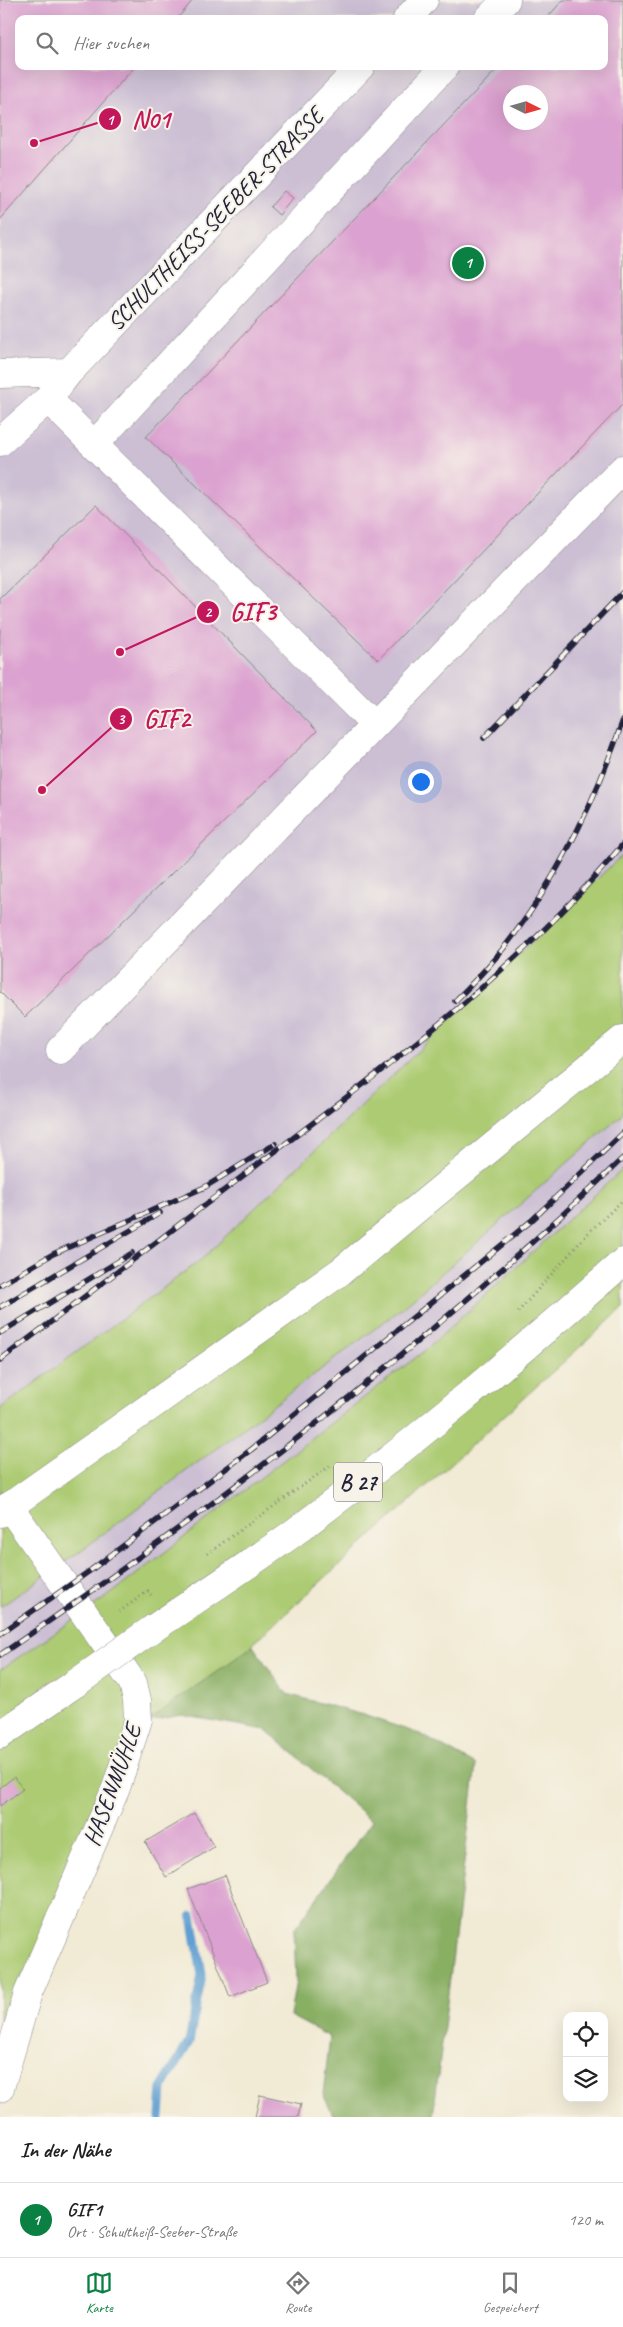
<!DOCTYPE html>
<html lang="de">
<head>
<meta charset="utf-8">
<style>
  body { margin:0; font-family:Caveat,sans-serif; background:#f6f6f6; color:#222 }
  .controls { position:absolute; right:15px; bottom:15px; display:grid; overflow:hidden; border-radius:10px; box-shadow:0 5px 20px #0002 }
  .controls button { width:45px; height:45px; display:grid; place-items:center; padding:0; border:0; border-bottom:1px solid #e0e0e0; background:#fff; color:#222; font:25px sans-serif }
  .compass { position:absolute; left:503px; top:85px; width:45px; height:45px; border-radius:50%; background:#fff; box-shadow:0 5px 20px #0002; rotate:95deg }
  .you { position:absolute; left:420px; top:781px; width:18px; height:18px; margin:-12px; border:4px solid #fff; border-radius:50%; background:#1a73e8; box-shadow:0 0 0 8px #1a73e833 }
  .badge { display:grid; place-items:center; width:32px; height:32px; border-radius:50%; background:#0b8043; color:#fff; font-size:16px; font-weight:700 }
  .pin { position:absolute; translate:-50% -50%; border:2px solid #fff; box-shadow:0 1px 5px #0006 }
  .list { margin:0; padding:0; list-style:none }
  h2 { display:flex; justify-content:space-between; align-items:center; height:65px; margin:0; padding:0 20px; font-size:21px }
  h2 small { font-size:16px; font-weight:400; color:#767676 }
  .list li { display:grid; grid-template-columns:32px 1fr auto; gap:15px; align-items:center; box-sizing:border-box; height:75px; padding:0 20px; border-top:1px solid #e0e0e0 }
  .list b { display:block; font-size:19px; white-space:nowrap }
  .list p { margin:0; font-size:16px; white-space:nowrap; color:#767676 }
  .list em { font-size:16px; font-style:normal; color:#767676 }
  .icon { flex:none; width:28px; height:28px; fill:none; stroke:currentColor; stroke-width:2; stroke-linecap:round; stroke-linejoin:round }
  .map { position:relative; flex:none; width:623px; height:2117px; overflow:hidden }
  .search { position:absolute; background:#fff; box-shadow:0 5px 20px #0002; left:15px; right:15px; top:15px; height:55px; display:flex; align-items:center; gap:12px; box-sizing:border-box; padding:0 18px; border-radius:10px; color:#767676; font-size:19px }
  .sheet { height:140px; background:#fff }
  nav { display:flex; justify-content:space-around; align-items:center; box-sizing:border-box; height:70px; border-top:1px solid #e0e0e0; background:#fff; font-size:14px; color:#767676 }
  nav a { display:grid; justify-items:center; gap:2px }
  nav .on { color:#0b8043 }
  .map>svg:first-child { display:block }
  .industrial { fill:#ccbfd4; fill-rule:evenodd }
  .green { fill:#accb72; stroke:#677656 }
  .forest { fill:#89af64; stroke:#566850 }
  .lines { fill:none; stroke-linecap:round; stroke-linejoin:round }
  .stream { stroke:#5f9fd2; stroke-width:9 }
  .building { fill:#dba1d0; fill-rule:evenodd }
  .minor-casing { stroke:#8a8688; stroke-width:29 }
  .major-casing { stroke:#8a8688; stroke-width:29 }
  .highway-casing { stroke:#8a8688; stroke-width:29 }
  .path { stroke:#8a8688; stroke-width:3; stroke-dasharray:1 4; stroke-linecap:butt }
  .minor { stroke:#fff; stroke-width:28 }
  .major { stroke:#fff; stroke-width:28 }
  .highway { stroke:#fff; stroke-width:28 }
  .rail-casing { stroke:#22223b; stroke-width:5.5 }
  .rail { stroke:#f7f3e8; stroke-width:4; stroke-dasharray:11; stroke-linecap:butt }
  .highway-bridge-casing { stroke:#8a8688; stroke-width:29; stroke-linecap:butt }
  .highway-bridge { stroke:#fff; stroke-width:28 }
  .labels { text-anchor:middle; stroke-width:4; stroke-linejoin:round; paint-order:stroke }
  .shield { fill:#f7f3e8; stroke:#62616f; stroke-width:1 }
  .shield-label { font-size:22px; font-weight:bold; fill:#22223b }
  .street-label { font-size:24px; fill:#22223b; stroke:#f7f3e8 }
  .leader { fill:none; stroke:#c2185b; stroke-width:2 }
  .callout-dot { fill:#c2185b; stroke:#f7f3e8; stroke-width:2 }
  .mark-label { font-size:15px; text-anchor:middle; font-weight:bold; fill:#fff }
  .callout-label { font-size:25px; text-anchor:middle; font-weight:bold; fill:#c2185b; stroke:#f7f3e8; stroke-width:4; stroke-linejoin:round; paint-order:stroke }
</style>
</head>
<body>
<div class="map">
<svg width="623" height="2117" viewBox="0 0 623 2117">
  <rect width="100%" height="100%" fill="#f7f3e8"/>
  <filter id="ink" filterUnits="userSpaceOnUse"><feTurbulence type="fractalNoise" baseFrequency=".02" numOctaves="2"/><feDisplacementMap in="SourceGraphic" scale="10" xChannelSelector="R" yChannelSelector="G"/><feConvolveMatrix kernelMatrix="1 2 1 2 8 2 1 2 1" color-interpolation-filters="sRGB"/></filter>
  <filter id="wash" filterUnits="userSpaceOnUse"><feTurbulence type="fractalNoise" baseFrequency=".0096" numOctaves="4" result="noise"/><feDisplacementMap in="SourceGraphic" scale="20" xChannelSelector="R" yChannelSelector="G"/><feGaussianBlur stdDeviation="1.12" result="paint"/><feColorMatrix in="noise" values="0 0 0 0 0 0 0 0 0 0 0 0 0 0 0 0 0 1.4 0 .05"/><feComposite in="paint" operator="in"/></filter>
  <g filter="url(#wash)">
    <rect width="100%" height="100%" fill="#f1ead4"/>
    <!-- industrial -->
    <path class="industrial" d="M 0,0 L 623,0 L 623,854 L 201,1260 L 0,1409 ZM 19,19 L 604,19 L 604,66 L 19,66 ZM 510,92 L 540,92 L 540,122 L 510,122 Z
      M 623,1114 L 623,1169 L 428,1348 L 111,1594 L 0,1670 L 0,1607 L 79,1552 L 401,1309 Z"/>
    <!-- green -->
    <path class="green" d="M 623,854 L 623,1114 L 401,1309 L 79,1552 L 0,1607 L 0,1409 L 201,1260 Z
      M 623,1169 L 623,1308 L 252,1644 L 253,1646 L 146,1722 L 0,2065 L 0,1670 L 111,1594 L 428,1348 Z"/>
    <!-- forest -->
    <path class="forest" d="M 253,1646 L 287,1694 L 360,1714 L 420,1734 L 476,1765 L 433,2117 L 334,2117 L 323,2094 L 330,2037 L 290,2016 L 296,1980 L 294,1930 L 372,1821 L 266,1730 L 181,1715 L 146,1722 Z"/>
    <g class="lines">
      <!-- stream -->
      <path class="stream" d="M 160,2117 L 162,2088 L 189,2042 L 202,1975 L 192,1916"/>
    </g>
    <g id="blocks">
      <!-- building -->
      <path class="building" d="M 0,0 L 193,0 L 177,19 L 19,19 L 19,66 L 135,66 L 0,220 Z
        M 563,0 L 623,0 L 623,404 L 378,660 L 146,437 L 500,66 L 604,66 L 604,19 L 546,19 ZM 510,92 L 540,92 L 540,122 L 510,122 Z
        M 284,191 L 293,198 L 279,215 L 270,207 Z
        M 96,505 L 317,731 L 25,1017 L 0,992 L 0,599 Z
        M 14,1777 L 23,1789 L 0,1806 L 0,1788 Z
        M 194,1813 L 214,1847 L 166,1877 L 145,1842 Z
        M 225,1875 L 267,1982 L 230,1997 L 188,1889 Z
        M 260,2095 L 301,2104 L 298,2117 L 255,2117 Z"/>
    </g>
  </g>
  <g filter="url(#ink)">
    <use href="#blocks" fill-opacity="0" stroke="#8a8688" stroke-width="1"/>
    <g class="lines">
      <!-- minor casing -->
      <g class="minor-casing">
        <path id="minor" d="M 407,19 L 424,0
          M 488,19 L 506,0
          M 0,374 L 69,372
          M 48,399 L 374,724
          M 0,442 L 48,399 L 69,372 L 361,66
          M 94,445 L 445,66
          M 60,1050 L 623,469
          M 0,2088 L 28,1993 L 116,1788 L 138,1720 L 137,1700 L 133,1683 L 9,1506"/>
      </g>
      <!-- major casing -->
      <g class="major-casing">
        <path id="major" d="M 0,1513 L 340,1272 L 623,1039"/>
      </g>
      <!-- highway casing -->
      <g class="highway-casing">
        <path id="highway" d="M 154,1628 C 200,1597 247,1566 292,1534 C 407,1449 516,1356 623,1262
          M 0,1735 L 76,1683"/>
      </g>
      <!-- path -->
      <path class="path" d="M 518,1312 L 589,1232 L 623,1200
        M 207,1554 L 330,1466
        M 119,1612 L 148,1591 L 151,1595"/>
      <!-- minor -->
      <use href="#minor" class="minor"/>
      <!-- major -->
      <use href="#major" class="major"/>
      <!-- highway -->
      <use href="#highway" class="highway"/>
      <!-- rail casing -->
      <g class="rail-casing">
        <path id="rail" d="M 484,738 L 623,592
          M 455,1001 C 475,981 496,959 513,936 C 561,872 597,796 623,720
          M 0,1285 L 53,1254 L 205,1187 L 275,1144
          M 0,1307 L 160,1213
          M 0,1333 L 132,1253
          M 0,1360 C 92,1292 182,1222 273,1153 C 397,1060 524,964 623,844
          M 0,1634 L 91,1570 L 252,1449 L 531,1221 L 623,1133
          M 0,1655 C 219,1505 431,1342 623,1158"/>
      </g>
      <!-- rail -->
      <use href="#rail" class="rail"/>
      <!-- highway-bridge casing -->
      <g class="highway-bridge-casing">
        <path id="highway-bridge" d="M 76,1683 L 154,1628"/>
      </g>
      <!-- highway-bridge -->
      <use href="#highway-bridge" class="highway-bridge"/>
    </g>
  </g>
  <g class="labels">
    <!-- shield labels -->
    <rect class="shield" x="334" y="1462.5" width="48" height="39" rx="4"/>
    <g class="shield-label">
      <text x="358" y="1490">B 27</text>
    </g>
    <!-- street labels -->
    <g class="street-label">
      <text transform="translate(215 219) rotate(-46)" y="8">SCHULTHEISS-SEEBER-STRASSE</text>
      <text transform="translate(112 1785) rotate(-70)" y="8">HASENMÜHLE</text>
    </g>
  </g>
  <!-- callouts -->
  <path class="leader" d="M34 143L110 119M120 652L208 612M42 790L121 719"/>
  <g class="callout-dot">
    <circle cx="34" cy="143" r="5"/>
    <circle cx="120" cy="652" r="5"/>
    <circle cx="42" cy="790" r="5"/>
    <circle cx="110" cy="119" r="12"/>
    <circle cx="208" cy="612" r="12"/>
    <circle cx="121" cy="719" r="12"/>
  </g>
  <g class="mark-label">
    <text x="110" y="125">1</text>
    <text x="208" y="617">2</text>
    <text x="121" y="724">3</text>
  </g>
  <g class="callout-label">
    <text x="151" y="128">N01</text>
    <text x="253" y="620">GIF3</text>
    <text x="167" y="727">GIF2</text>
  </g>
</svg>
<div class="controls">
<button><svg class="icon" aria-label="locate" viewBox="0 0 24 24"><circle cx="12" cy="12" r="6"/><path d="M12 2v4M12 18v4M2 12h4M18 12h4"/></svg></button>
<button><svg class="icon" aria-label="layers" viewBox="0 0 24 24"><path d="M12 4l9 5-9 5-9-5zM3 14l9 5 9-5"/></svg></button>
</div>
<svg class="compass" viewBox="-18 -18 36 36"><path d="M0-13l5 13h-10z" fill="#e53935"/><path d="M0 13l5-13h-10z" fill="#767676"/></svg>
<div class="you"></div>
<div class="pin badge" style="left:468px;top:263px">1</div>
<div class="search"><svg class="icon" aria-label="search" viewBox="0 0 24 24"><circle cx="10" cy="10" r="6"/><path d="M15 15l6 6"/></svg>Hier suchen</div>
</div>
<section class="sheet">
<h2>In der Nähe<small></small></h2>
<ul class="list">
<li><span class="badge">1</span><div><b>GIF1</b><p>Ort · Schultheiß-Seeber-Straße</p></div><em>120 m</em></li>
</ul>
</section>
<nav>
<a class="on"><svg class="icon" aria-label="map" viewBox="0 0 24 24"><path d="M3 6l6-2 6 2 6-2v14l-6 2-6-2-6 2zM9 4v14M15 6v14"/></svg>Karte</a>
<a><svg class="icon" aria-label="directions" viewBox="0 0 24 24"><path d="M12 3l9 9-9 9-9-9zM9 14v-3h6M13 9l2 2-2 2"/></svg>Route</a>
<a><svg class="icon" aria-label="saved" viewBox="0 0 24 24"><path d="M7 4h10v16l-5-4-5 4z"/></svg>Gespeichert</a>
</nav>
</body>
</html>
